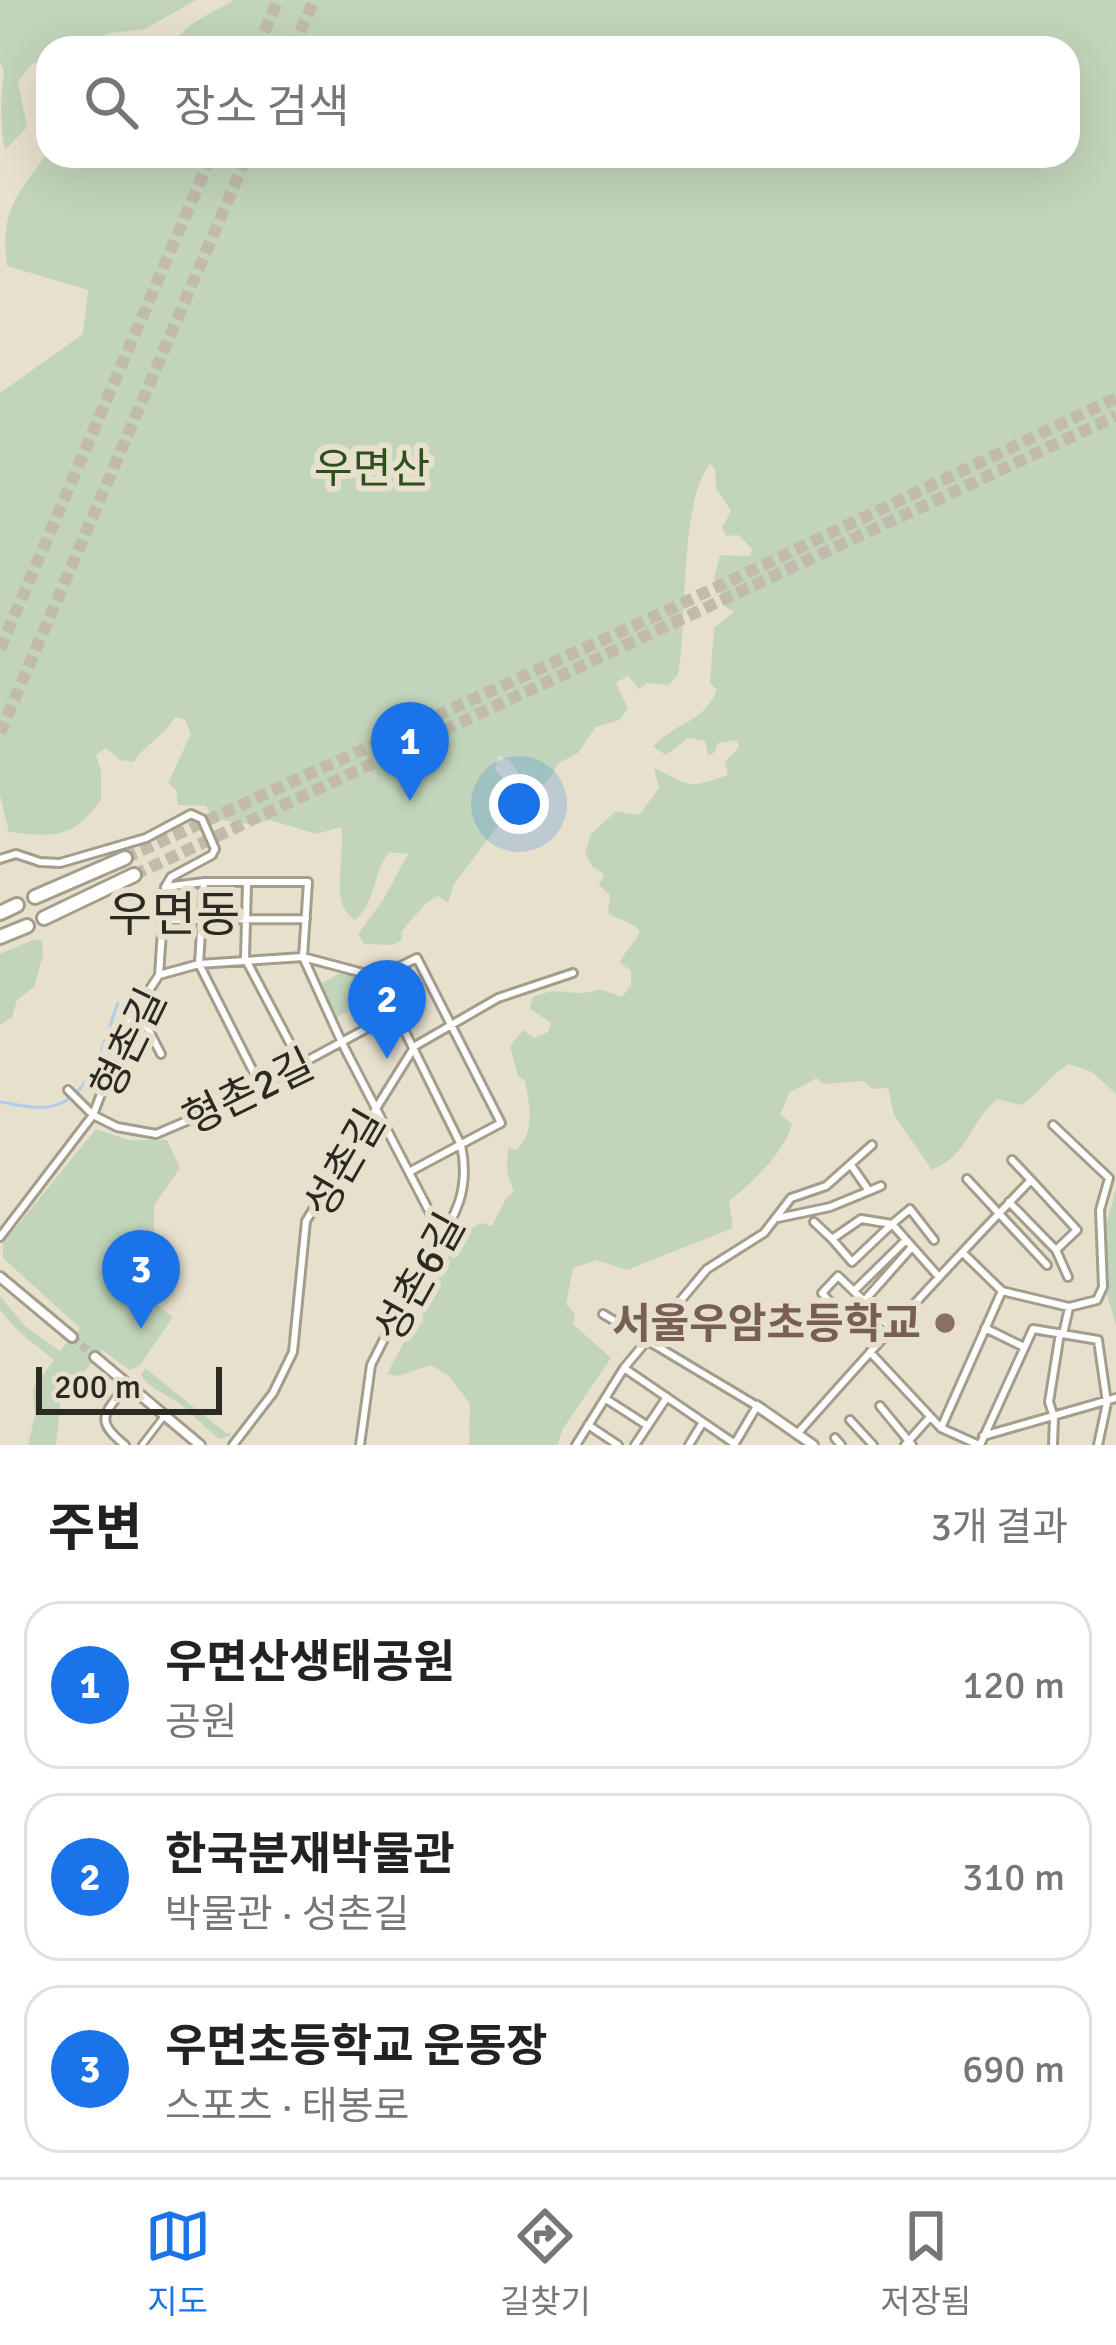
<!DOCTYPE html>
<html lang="ko">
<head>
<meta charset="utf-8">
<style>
  body { margin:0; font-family:Signika,"Noto Sans KR",sans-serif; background:#f6f6f6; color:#222 }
  .scale { position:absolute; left:36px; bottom:30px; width:186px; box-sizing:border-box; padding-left:12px; border:6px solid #2c2922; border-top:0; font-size:33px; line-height:42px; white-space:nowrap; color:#2c2922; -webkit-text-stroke:9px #e7e0cd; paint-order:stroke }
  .you { position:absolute; left:519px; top:804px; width:42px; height:42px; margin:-30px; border:9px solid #fff; border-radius:50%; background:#1a73e8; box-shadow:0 0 0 18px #1a73e833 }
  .badge { display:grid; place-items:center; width:78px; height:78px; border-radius:50%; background:#1a73e8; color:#fff; font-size:39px; font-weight:700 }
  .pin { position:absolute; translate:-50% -99px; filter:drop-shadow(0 3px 6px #0008) }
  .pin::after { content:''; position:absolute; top:63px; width:42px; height:36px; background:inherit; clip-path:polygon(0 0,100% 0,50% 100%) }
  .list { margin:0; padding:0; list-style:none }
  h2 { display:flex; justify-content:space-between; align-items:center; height:156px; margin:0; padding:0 48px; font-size:51px }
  h2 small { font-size:39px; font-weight:400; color:#767676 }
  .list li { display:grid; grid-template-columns:78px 1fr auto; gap:36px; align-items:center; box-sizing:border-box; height:168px; margin:0 24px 24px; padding:0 24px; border:3px solid #e0e0e0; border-radius:36px }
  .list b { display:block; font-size:45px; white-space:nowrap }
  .list p { margin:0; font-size:39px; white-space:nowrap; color:#767676 }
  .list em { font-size:39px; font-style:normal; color:#767676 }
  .icon { flex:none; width:66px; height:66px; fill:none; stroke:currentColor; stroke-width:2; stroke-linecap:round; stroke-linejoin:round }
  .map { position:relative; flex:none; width:1116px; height:1445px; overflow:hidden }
  .search { position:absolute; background:#fff; box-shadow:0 12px 48px #0002; left:36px; right:36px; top:36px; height:132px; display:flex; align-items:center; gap:30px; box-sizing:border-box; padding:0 42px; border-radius:36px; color:#767676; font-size:45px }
  .sheet { height:732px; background:#fff }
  nav { display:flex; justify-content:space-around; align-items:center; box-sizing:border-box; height:168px; border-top:3px solid #e0e0e0; background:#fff; font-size:33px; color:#767676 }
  nav a { display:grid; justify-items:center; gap:6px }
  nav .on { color:#1a73e8 }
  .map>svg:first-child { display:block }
  .green { fill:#c2d5ba }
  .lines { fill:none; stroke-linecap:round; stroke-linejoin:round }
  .stream { stroke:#b0ccee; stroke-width:3 }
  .tertiary-tunnel { stroke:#c2bbab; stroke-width:8; stroke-dasharray:8 4; stroke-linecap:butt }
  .trunk-tunnel { stroke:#c2bbab; stroke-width:12; stroke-dasharray:12 6; stroke-linecap:butt }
  .pedestrian-casing { stroke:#a39d8b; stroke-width:10 }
  .minor-casing { stroke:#a39d8b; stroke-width:12 }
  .tertiary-casing { stroke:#a39d8b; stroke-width:14 }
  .trunk-casing { stroke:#a39d8b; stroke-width:18 }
  .pedestrian { stroke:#fff; stroke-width:4.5 }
  .minor { stroke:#fff; stroke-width:6 }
  .tertiary { stroke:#fff; stroke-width:8 }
  .trunk { stroke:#fff; stroke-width:12 }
  .education-dot { fill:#8d6e63; stroke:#e7e0cd; stroke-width:4.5 }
  .labels { text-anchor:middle; stroke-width:12; stroke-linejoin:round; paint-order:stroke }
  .park-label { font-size:42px; fill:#2e4e1b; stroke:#e7e0cd }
  .street-label { font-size:42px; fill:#2c2922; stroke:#e7e0cd }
  .education-label { font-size:42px; font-weight:bold; fill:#785e54; stroke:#e7e0cd; text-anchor:end }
  .quarter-label { font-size:48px; fill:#2c2922; stroke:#e7e0cd }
</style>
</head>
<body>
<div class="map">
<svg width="1116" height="1445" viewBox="0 0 1116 1445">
  <rect width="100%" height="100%" fill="#e7e0cd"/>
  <!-- green -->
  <path class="green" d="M 0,0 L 196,0 L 145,29 L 111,33 L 66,48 L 48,48 L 48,57 L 32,64 L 18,81 L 27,127 L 5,150 C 0,127 0,95 4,72 L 0,61 Z
    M 234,0 L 1116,0 L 1116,1094 L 1092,1072 L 1069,1064 C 1049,1075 1040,1094 1021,1105 L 997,1099 C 966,1127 971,1152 932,1170 L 894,1115 L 888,1088 L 873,1089 L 863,1081 L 823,1084 L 817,1078 L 790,1092 L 780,1114 L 792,1124 C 784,1153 752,1183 729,1201 L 733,1228 L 627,1270 L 596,1260 L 573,1268 L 566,1304 L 575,1314 L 573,1324 L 611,1358 L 562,1430 L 558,1445 L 469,1445 L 470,1404 L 449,1376 L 431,1365 L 398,1376 L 387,1374 L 408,1335 L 423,1322 L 421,1281 L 433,1262 L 463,1243 L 473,1227 L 482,1223 L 492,1226 L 507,1197 L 514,1192 L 507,1172 L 508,1148 L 517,1150 C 535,1131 530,1106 525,1081 L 518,1076 L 510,1046 L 523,1030 L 534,1038 L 548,1032 L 551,1023 L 530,1009 L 533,997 C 565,983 570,1000 600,989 L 622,997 L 631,985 L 631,971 L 620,963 C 625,949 635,945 640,931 C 631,921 620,921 608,913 L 610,895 L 599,885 L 604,874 L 592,866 L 585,853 L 591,834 L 616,811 L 639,815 L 659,788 L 654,768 C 692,787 686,789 728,775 L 725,762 L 739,747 L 737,740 L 718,743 L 715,752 L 708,756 L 705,741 L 688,738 L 666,755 L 653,747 C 676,720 700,727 717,690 L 710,683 L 714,628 L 735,611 L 727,609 L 714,578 L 720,555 L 750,556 L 752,549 L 739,535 L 727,536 L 722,528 L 731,511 L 716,488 L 715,469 L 710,464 C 679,502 688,621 678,675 L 668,685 L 647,683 L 639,689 L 628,676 L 616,683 L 628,708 L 619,720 L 596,727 L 578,753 L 559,763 L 547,782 L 529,790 L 510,761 L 498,756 L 495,770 L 507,783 L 508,813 L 454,884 L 448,903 L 438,896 L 426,903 L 401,932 L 402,940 L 392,945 L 364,944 L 358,934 L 383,900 L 408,854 L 389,852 C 372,874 377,901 355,920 C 328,904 346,857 341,827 L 316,834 L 270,820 L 250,824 L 213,819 L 206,806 L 178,805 L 176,790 L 168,783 L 191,734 L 185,719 L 175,717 C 165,736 145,744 134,762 L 120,760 L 106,748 L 96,755 L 101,771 L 101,800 C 73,839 54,837 9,832 L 0,795 L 0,393 L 83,334 L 88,290 L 7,266 C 0,208 17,196 48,152 L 48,156 L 1068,156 L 1068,48 L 170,48 C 186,22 209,15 234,0 Z
    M 35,939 L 42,941 L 43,955 L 34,987 L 17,1000 L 12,1017 L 0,1025 L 0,954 Z
    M 341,973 L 357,977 L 368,1001 L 336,1018 L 320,984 Z
    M 96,1129 L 129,1140 L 167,1140 L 180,1168 L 154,1205 L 154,1262 L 145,1295 L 173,1317 L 140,1365 L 130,1370 L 102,1350 L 61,1400 L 56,1445 L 28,1445 L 35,1416 L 33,1388 L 54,1360 L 19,1332 L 0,1310 L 0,1296 L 25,1326 L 60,1351 L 80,1328 L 3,1258 L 3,1243 Z
    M 1116,1189 L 1116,1325 L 1106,1291 L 1109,1277 L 1103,1237 Z
    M 145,1368 L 226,1433 L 231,1433 L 230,1436 L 220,1439 C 205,1428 194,1416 181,1405 C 167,1394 149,1389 141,1375 Z"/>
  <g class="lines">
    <!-- stream -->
    <path class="stream" d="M 0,1102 C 15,1104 32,1109 47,1107 C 93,1101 104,1039 118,1003"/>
    <!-- tertiary-tunnel -->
    <path class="tertiary-tunnel" d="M 72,1337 L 95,1357"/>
    <!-- trunk-tunnel -->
    <path class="trunk-tunnel" d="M 257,48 L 278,0
      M 293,48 L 314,0
      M 0,649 L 211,156
      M 0,733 L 247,156
      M 125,858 L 664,612 L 1116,398
      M 134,875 L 1116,416"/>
    <!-- pedestrian casing -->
    <g class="pedestrian-casing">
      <path id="pedestrian" d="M 142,1445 L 165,1415"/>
    </g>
    <!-- minor casing -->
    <g class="minor-casing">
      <path id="minor" d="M 0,859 L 16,854 L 40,862 L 60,863 L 146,838 L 191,814 L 202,819 L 215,849 L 212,855 L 171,877 L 165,887
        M 247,883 L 245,958 L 302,1066
        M 161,920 L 306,919
        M 159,975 L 165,887 L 204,882
        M 378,977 L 417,958 L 501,1123 L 409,1172
        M 133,1016 L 144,1021 L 161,1054
        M 261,1087 L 199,964 L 204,882 L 308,882 L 303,957 L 343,1045 L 442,1236
        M 68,1090 L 93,1115 L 117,1127 L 156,1134 L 229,1103 L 397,1012
        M 1012,1160 L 1031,1180
        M 851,1165 L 869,1191 L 881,1186
        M 967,1179 L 1047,1265
        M 778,1218 L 830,1207 L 869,1191
        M 861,1219 L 892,1224 L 852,1262 L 832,1239 Z
        M 814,1222 L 832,1239
        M 0,1237 L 93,1115 L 128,1023 L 159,975 L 199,964 L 303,957 L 378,977 L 461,1145 C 470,1186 458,1219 429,1250 L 371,1365 L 360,1445
        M 934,1240 L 910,1209 L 892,1224 L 939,1277
        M 1056,1250 L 1068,1277
        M 963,1253 L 1002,1291 L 1069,1307 L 1097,1300 L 1103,1287 L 1100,1210 L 1109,1178 L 1053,1125
        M 854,1291 L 906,1240
        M 603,1314 L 757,1406 L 734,1445
        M 852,1327 L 822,1293 L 838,1276 L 864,1301
        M 891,1328 L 864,1301 L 912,1247
        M 985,1328 L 1024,1347
        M 1063,1334 L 1069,1308
        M 870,1352 L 941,1428 L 979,1445
        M 624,1368 L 735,1444
        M 606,1399 L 648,1426
        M 880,1406 L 912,1445
        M 850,1420 L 873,1445
        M 588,1425 L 618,1445
        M 941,1428 L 1002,1291
        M 798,1433 C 874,1347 951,1263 1031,1180 L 1077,1230 L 1056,1250 L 1009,1202
        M 983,1436 L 1116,1398
        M 835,1438 L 841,1445
        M 125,1445 C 92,1419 106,1413 127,1384
        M 233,1445 L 273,1393 L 293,1352 L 306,1221 L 415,1046 L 498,998 L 573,973
        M 576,1445 L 624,1368 L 707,1269 L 764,1233 L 791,1198 L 826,1186 L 872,1145
        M 635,1445 L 667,1397
        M 689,1445 L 703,1422
        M 905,1445 L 930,1417
        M 980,1445 L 1033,1329 L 1098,1340 L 1107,1403 L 1098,1445
        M 1053,1445 L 1054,1417 L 1049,1402 L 1060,1333"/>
    </g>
    <!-- tertiary casing -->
    <g class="tertiary-casing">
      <path id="tertiary" d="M 0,1277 L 72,1337
        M 95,1357 L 200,1445
        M 757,1406 L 813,1445"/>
    </g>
    <!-- trunk casing -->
    <g class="trunk-casing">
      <path id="trunk" d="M 35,897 L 125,858
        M 0,913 L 17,905
        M 44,918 L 134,875
        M 0,937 L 27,926"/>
    </g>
    <!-- pedestrian -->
    <use href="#pedestrian" class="pedestrian"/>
    <!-- minor -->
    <use href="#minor" class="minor"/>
    <!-- tertiary -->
    <use href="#tertiary" class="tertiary"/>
    <!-- trunk -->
    <use href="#trunk" class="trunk"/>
  </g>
  <!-- markers -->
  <circle class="education-dot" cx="945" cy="1323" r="12"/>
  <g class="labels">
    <!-- park labels -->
    <g class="park-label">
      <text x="372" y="483">우면산</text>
    </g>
    <!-- street labels -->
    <g class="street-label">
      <text transform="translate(128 1043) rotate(-64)" y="15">형촌길</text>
      <text transform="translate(248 1091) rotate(-26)" y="15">형촌2길</text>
      <text transform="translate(344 1163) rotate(-60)" y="15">성촌길</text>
      <text transform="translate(419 1277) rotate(-61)" y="15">성촌6길</text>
    </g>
    <!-- education labels -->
    <g class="education-label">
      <text x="921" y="1338">서울우암초등학교</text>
    </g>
    <!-- quarter labels -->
    <g class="quarter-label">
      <text x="174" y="931">우면동</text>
    </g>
  </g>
</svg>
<div class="scale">200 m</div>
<div class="you"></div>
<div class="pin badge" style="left:410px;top:801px">1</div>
<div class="pin badge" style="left:387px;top:1059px">2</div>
<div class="pin badge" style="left:141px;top:1329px">3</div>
<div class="search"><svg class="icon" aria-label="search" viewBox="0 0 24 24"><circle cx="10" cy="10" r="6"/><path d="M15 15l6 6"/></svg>장소 검색</div>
</div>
<section class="sheet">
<h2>주변<small>3개 결과</small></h2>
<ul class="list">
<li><span class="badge">1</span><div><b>우면산생태공원</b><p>공원</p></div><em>120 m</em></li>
<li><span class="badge">2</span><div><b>한국분재박물관</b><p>박물관 · 성촌길</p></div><em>310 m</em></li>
<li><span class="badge">3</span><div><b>우면초등학교 운동장</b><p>스포츠 · 태봉로</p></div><em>690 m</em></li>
</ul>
</section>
<nav>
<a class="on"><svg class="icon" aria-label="map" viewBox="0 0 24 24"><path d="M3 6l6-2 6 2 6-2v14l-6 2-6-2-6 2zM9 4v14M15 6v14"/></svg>지도</a>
<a><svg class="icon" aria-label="directions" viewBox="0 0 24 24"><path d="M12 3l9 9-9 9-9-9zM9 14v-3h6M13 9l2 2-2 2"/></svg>길찾기</a>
<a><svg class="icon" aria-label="saved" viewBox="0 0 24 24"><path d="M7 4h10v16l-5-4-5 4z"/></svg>저장됨</a>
</nav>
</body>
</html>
